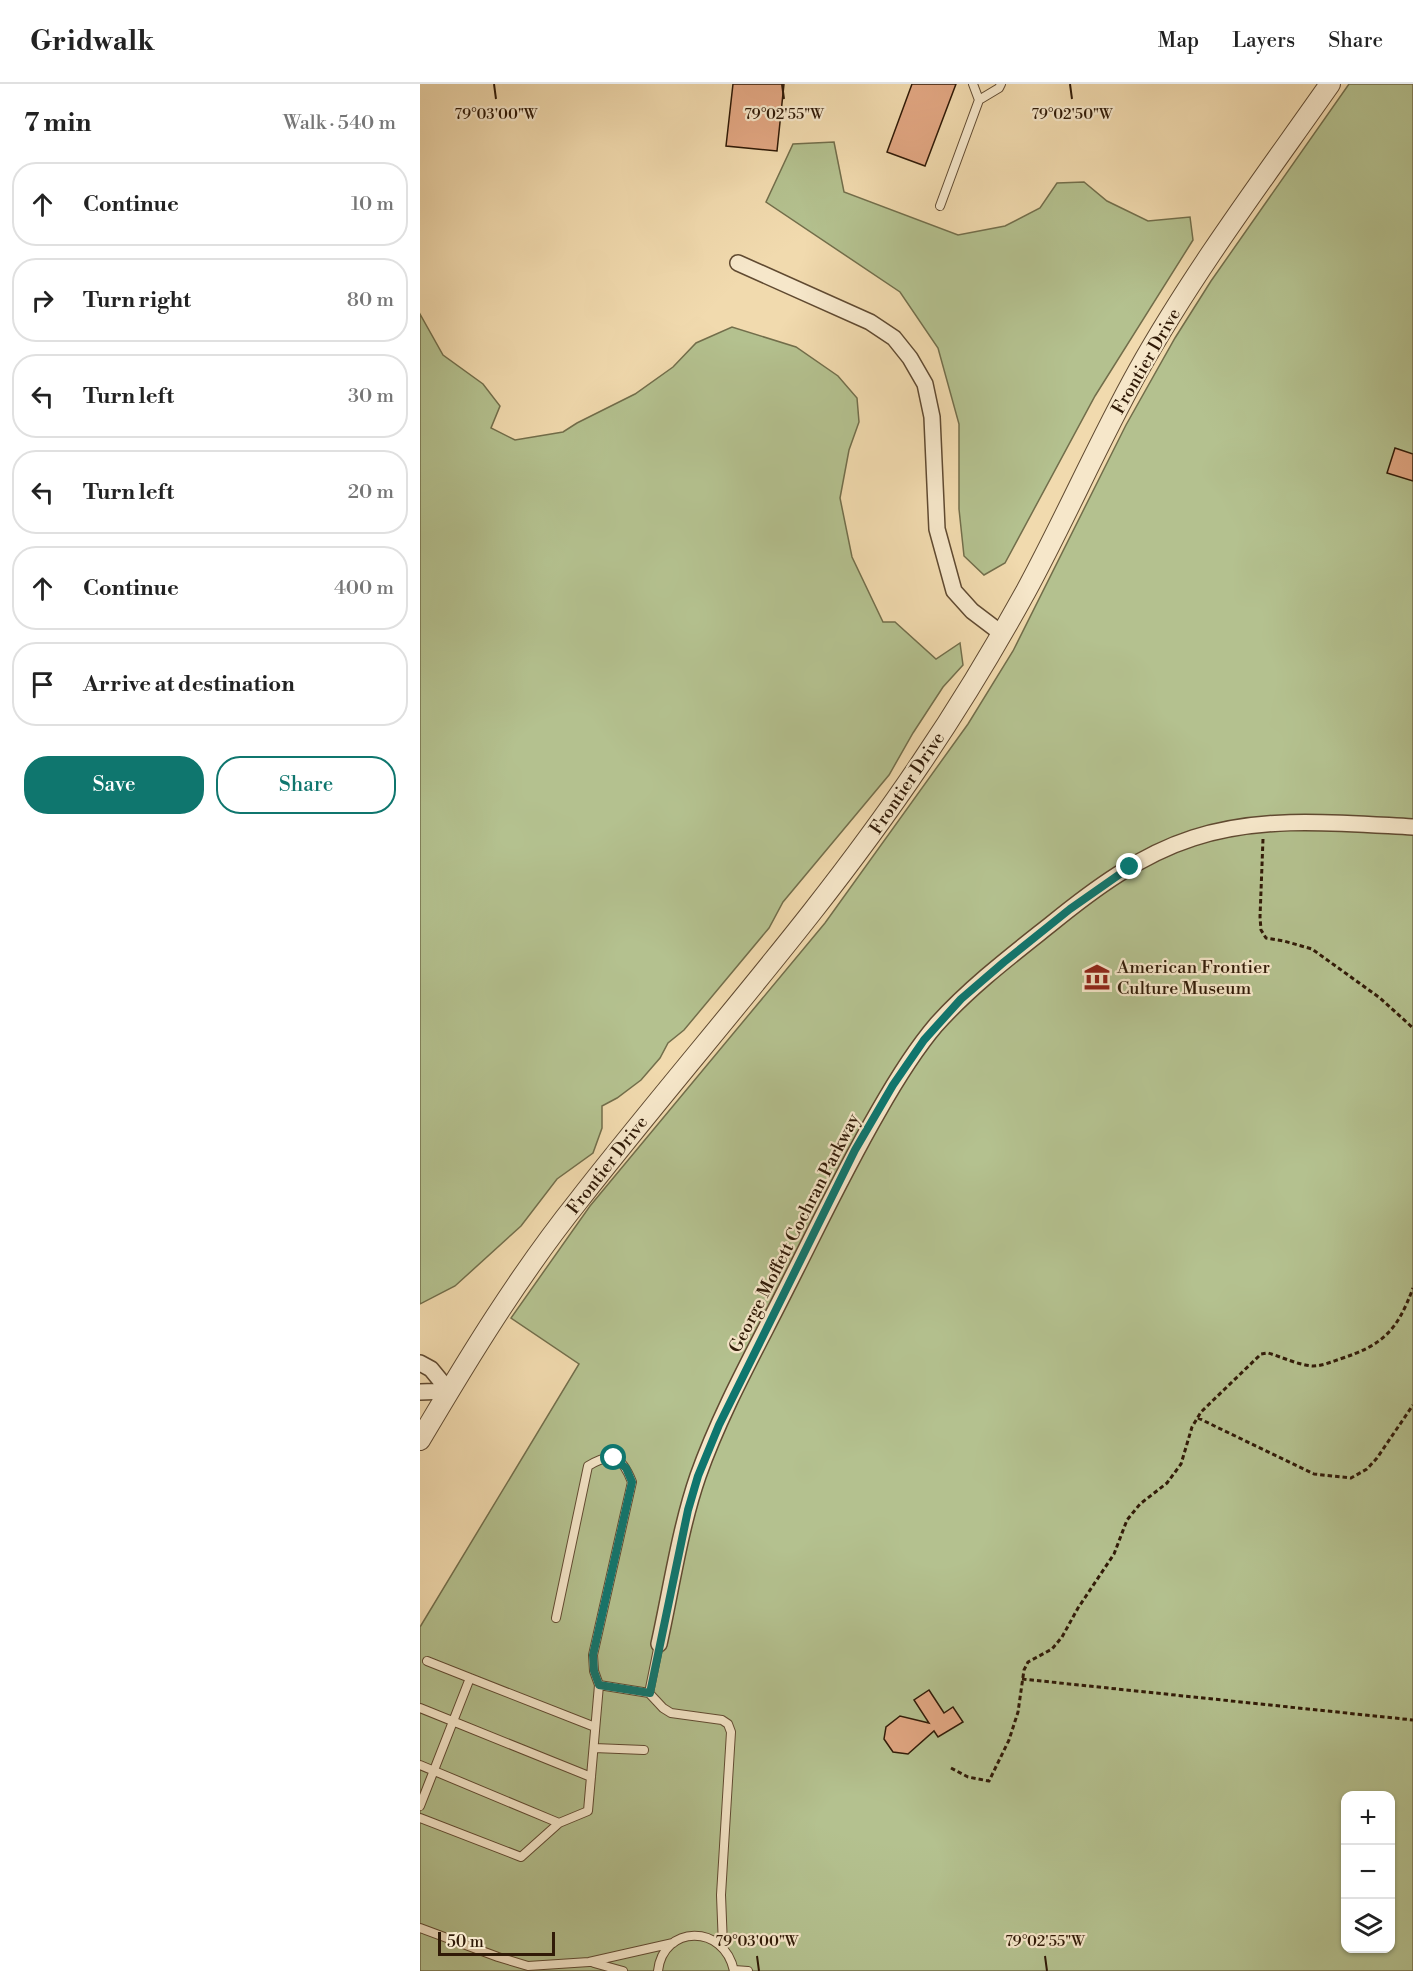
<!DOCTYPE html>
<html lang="en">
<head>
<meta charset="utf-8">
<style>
  body { margin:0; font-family:"Libre Bodoni",serif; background:#f2f2f2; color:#222 }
  .controls { position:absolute; right:18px; bottom:18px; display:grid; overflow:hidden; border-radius:12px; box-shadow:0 2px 4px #0004 }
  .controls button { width:54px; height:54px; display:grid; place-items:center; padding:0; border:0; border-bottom:2px solid #e0e0e0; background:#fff; color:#222; font:30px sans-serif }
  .scale { position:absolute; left:18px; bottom:15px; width:117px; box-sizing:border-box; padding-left:6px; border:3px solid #301a07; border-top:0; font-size:16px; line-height:21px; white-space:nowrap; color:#301a07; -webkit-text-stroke:4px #f6e7ca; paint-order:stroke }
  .stop { position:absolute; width:18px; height:18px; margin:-14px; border:4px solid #0f766e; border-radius:50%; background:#fff }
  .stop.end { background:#0f766e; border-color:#fff; box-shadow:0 2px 6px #0008 }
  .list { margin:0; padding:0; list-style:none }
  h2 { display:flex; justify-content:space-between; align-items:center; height:78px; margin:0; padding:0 24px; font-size:26px }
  h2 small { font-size:20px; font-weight:400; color:#767676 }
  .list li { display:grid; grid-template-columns:39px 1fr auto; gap:18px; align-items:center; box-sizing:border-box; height:84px; margin:0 12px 12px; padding:0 12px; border:2px solid #e0e0e0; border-radius:24px }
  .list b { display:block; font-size:22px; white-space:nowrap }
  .list em { font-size:20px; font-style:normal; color:#767676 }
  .actions { display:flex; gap:12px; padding:18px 24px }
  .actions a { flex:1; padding:14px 0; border:2px solid #0f766e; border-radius:24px; text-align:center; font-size:21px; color:#0f766e }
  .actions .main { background:#0f766e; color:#fff }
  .icon { flex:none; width:33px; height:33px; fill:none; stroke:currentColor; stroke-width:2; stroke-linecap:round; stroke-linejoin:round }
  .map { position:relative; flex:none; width:993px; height:1887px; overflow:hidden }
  header { display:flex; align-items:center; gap:36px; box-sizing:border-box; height:84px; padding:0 30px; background:#fff; border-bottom:2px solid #e0e0e0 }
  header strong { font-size:28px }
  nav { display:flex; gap:33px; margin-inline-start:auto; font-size:21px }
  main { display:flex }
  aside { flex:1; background:#fff }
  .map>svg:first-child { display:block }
  .green { fill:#b4c18f; stroke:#726e4b; stroke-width:1.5; fill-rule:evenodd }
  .building { fill:#e2a783; stroke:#301a07; stroke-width:1.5 }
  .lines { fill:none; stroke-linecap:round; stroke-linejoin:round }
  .service-casing { stroke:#604a31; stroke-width:10 }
  .minor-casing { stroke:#604a31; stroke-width:18 }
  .tertiary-casing { stroke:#604a31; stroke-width:22 }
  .path { stroke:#301a07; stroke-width:3; stroke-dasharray:4.5 3; stroke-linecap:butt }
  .service { stroke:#f6e7ca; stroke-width:8 }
  .minor { stroke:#f6e7ca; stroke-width:15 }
  .tertiary { stroke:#f6e7ca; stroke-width:20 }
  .route { stroke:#0f766e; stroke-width:8 }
  .ticks { fill:none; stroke:#301a07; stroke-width:2 }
  .labels { text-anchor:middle; stroke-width:4.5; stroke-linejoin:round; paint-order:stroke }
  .street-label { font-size:18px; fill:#301a07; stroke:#f6e7ca }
  .poi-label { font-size:18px; fill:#301a07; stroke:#f6e7ca; text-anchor:start }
  .ticks-label { font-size:15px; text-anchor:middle; fill:#301a07; stroke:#f6e7ca; stroke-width:4.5; stroke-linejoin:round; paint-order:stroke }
</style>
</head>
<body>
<header>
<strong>Gridwalk</strong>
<nav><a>Map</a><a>Layers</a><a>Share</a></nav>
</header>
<main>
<aside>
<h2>7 min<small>Walk · 540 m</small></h2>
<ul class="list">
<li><svg class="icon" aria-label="ahead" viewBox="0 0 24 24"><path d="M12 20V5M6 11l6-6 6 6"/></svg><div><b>Continue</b></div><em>10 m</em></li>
<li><svg class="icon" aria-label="right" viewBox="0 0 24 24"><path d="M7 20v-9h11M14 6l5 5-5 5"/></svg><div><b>Turn right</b></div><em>80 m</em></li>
<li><svg class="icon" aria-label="left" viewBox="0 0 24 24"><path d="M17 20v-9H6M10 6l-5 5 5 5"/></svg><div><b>Turn left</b></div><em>30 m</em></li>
<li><svg class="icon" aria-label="left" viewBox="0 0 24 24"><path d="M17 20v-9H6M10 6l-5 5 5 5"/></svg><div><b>Turn left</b></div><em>20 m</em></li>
<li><svg class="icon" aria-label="ahead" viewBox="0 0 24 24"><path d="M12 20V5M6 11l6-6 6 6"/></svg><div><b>Continue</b></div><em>400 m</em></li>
<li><svg class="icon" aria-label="arrive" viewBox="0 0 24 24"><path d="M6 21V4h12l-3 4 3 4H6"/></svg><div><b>Arrive at destination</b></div></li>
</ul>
<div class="actions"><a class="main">Save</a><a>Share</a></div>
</aside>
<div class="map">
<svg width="993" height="1887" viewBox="0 0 993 1887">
  <rect width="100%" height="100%" fill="#f1daae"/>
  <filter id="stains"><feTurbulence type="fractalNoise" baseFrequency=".00333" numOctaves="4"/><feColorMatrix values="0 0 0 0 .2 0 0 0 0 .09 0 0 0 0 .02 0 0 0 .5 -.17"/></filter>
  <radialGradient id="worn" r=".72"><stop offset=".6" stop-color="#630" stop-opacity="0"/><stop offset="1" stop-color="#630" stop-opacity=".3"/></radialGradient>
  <!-- green -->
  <path class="green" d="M 929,0 L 993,0 L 993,1887 L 0,1887 L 0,1543 L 159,1280 L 91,1234 L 170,1122 L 405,839 L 548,640 L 593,567 L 706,341 L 755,254 L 791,197 ZM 926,1712 L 970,1712 L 970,1864 L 926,1864 Z
    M 414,58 L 424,108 L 538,151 L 585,142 L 620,124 L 637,99 L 664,98 L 687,117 L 728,137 L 770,133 L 773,156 L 675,312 L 585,479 L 564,491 L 544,472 L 539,425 L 539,340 L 518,264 L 480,208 L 346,118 L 373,60 Z
    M 0,230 L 23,271 L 63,300 L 80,322 L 71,344 L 95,356 L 143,348 L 157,339 L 215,310 L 253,283 L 276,259 L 312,243 L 376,263 L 418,292 L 437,314 L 439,338 L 429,366 L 420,414 L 432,473 L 463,538 L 475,538 L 516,575 L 540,559 L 543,581 L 523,603 L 493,649 L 469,691 L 363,818 L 349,844 L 264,946 L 248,959 L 240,974 L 221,996 L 197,1014 L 182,1022 L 182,1044 L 173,1069 L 137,1095 L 101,1142 L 35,1202 L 0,1220 Z"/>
  <!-- building -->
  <path class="building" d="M 313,0 L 364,0 L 357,67 L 306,62 Z
    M 492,0 L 536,0 L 505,82 L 467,68 Z
    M 975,364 L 993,370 L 993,397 L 967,389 Z
    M 509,1606 L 524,1629 L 533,1623 L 543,1638 L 518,1653 L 514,1647 L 488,1670 L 473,1668 L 464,1655 L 466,1643 L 480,1632 L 509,1639 L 494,1616 Z"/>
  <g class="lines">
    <!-- service casing -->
    <g class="service-casing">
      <path id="service" d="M 559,16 L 579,4 L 581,0
        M 520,122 L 559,16 L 553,0
        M 136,1534 L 168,1382 C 192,1367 202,1372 212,1398 L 173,1571 L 174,1587 L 179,1601
        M 7,1577 L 50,1594
        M 229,1609 L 239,1560
        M 0,1624 L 171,1693
        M 174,1664 L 224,1666
        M 0,1681 L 139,1739
        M 0,1722 L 50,1594 L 175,1643
        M 0,1734 L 101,1773 L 139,1739 L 168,1727 L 179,1601 L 229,1609 L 243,1624 L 251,1629 L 302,1636 L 308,1640 L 311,1648 L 301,1811 L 303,1862
        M 0,1844 L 78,1873 L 108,1882 L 169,1878 L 253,1859
        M 174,1879 L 203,1887
        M 314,1886 L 328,1887
        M 238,1887 C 243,1841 304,1839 314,1887"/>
    </g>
    <!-- minor casing -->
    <g class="minor-casing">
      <path id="minor" d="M 318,179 L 450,238 L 474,254 L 490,274 L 505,300 L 512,333 L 517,445 L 534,507 L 552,527 L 581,549
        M 0,1279 L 11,1285 L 29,1307
        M 0,1308 L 29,1307
        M 239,1560 C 251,1506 260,1444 278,1392 C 301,1327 336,1265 367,1203 C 397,1144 425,1085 458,1028 C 475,998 493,968 516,941 C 550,903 592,871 631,840 C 674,805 720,771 773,754 C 844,731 920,739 993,743"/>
    </g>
    <!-- tertiary casing -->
    <g class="tertiary-casing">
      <path id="tertiary" d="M 0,1356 C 49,1273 99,1191 159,1116 C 272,971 396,835 499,682 C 537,626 573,567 606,507 C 645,435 678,359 718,287 C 774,187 844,94 910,0"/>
    </g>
    <!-- path -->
    <path class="path" d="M 843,755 L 840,833 L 841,846 L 846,854 L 864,857 L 892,865 L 960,914 L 993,944
      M 778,1334 L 894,1390 L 931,1394 L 947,1385 L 957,1374 L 993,1321
      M 602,1595 L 993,1636
      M 531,1684 L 548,1693 L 569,1697 L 589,1656 L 598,1628 L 604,1586 L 608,1578 L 632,1565 L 642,1553 L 658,1524 L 694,1470 L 707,1436 L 720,1420 L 747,1399 L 761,1380 L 772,1343 L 781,1328 L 841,1270 L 848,1269 C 862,1273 878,1281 893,1282 C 902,1282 911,1278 920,1275 C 963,1261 977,1247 993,1204"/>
    <!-- service -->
    <use href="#service" class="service"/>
    <!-- minor -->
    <use href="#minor" class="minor"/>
    <!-- tertiary -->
    <use href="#tertiary" class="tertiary"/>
  </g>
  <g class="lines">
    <!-- route -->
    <path class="route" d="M 194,1374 L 206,1384 L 212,1398 L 173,1571 L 174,1587 L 179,1601 L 230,1609 L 268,1426 L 278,1392 L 299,1341 L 435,1066 L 473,1001 L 504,956 L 541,915 L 584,878 L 650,825 L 710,783"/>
  </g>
  <!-- ticks -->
  <path class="ticks" d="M 74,0 L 76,15M 362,0 L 364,15M 650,0 L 652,15M 337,1872 L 339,1887M 625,1872 L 627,1887"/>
  <!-- icons -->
  <defs>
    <g id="museum-bare" transform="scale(2.07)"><path d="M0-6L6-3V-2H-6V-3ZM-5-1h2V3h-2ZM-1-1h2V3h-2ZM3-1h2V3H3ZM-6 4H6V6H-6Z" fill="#8f2418" stroke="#f6e7ca" stroke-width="2.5" paint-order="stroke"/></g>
  </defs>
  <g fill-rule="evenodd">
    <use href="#museum-bare" x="677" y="893"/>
  </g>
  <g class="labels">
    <!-- street labels -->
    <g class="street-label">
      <text transform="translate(726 277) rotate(-60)" y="6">Frontier Drive</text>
      <text transform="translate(487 699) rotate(-56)" y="6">Frontier Drive</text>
      <text transform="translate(187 1081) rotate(-52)" y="6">Frontier Drive</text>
      <text transform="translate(374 1149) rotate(-63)" y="6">George Moffett Cochran Parkway</text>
    </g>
    <!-- poi labels -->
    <g class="poi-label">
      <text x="697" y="889">American Frontier<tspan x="697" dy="21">Culture Museum</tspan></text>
    </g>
  </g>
  <g class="ticks-label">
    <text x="76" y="35">79°03'00"W</text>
    <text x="364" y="35">79°02'55"W</text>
    <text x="652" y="35">79°02'50"W</text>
    <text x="337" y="1862">79°03'00"W</text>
    <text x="625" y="1862">79°02'55"W</text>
  </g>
  <rect width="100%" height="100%" filter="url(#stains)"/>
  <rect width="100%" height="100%" fill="url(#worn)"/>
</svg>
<div class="controls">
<button>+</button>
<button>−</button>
<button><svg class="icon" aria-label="layers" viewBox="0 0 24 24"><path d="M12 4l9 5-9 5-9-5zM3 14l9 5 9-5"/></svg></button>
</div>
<div class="scale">50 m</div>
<div class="stop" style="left:194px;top:1374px"></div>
<div class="stop end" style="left:710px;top:783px"></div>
</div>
</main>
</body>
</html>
